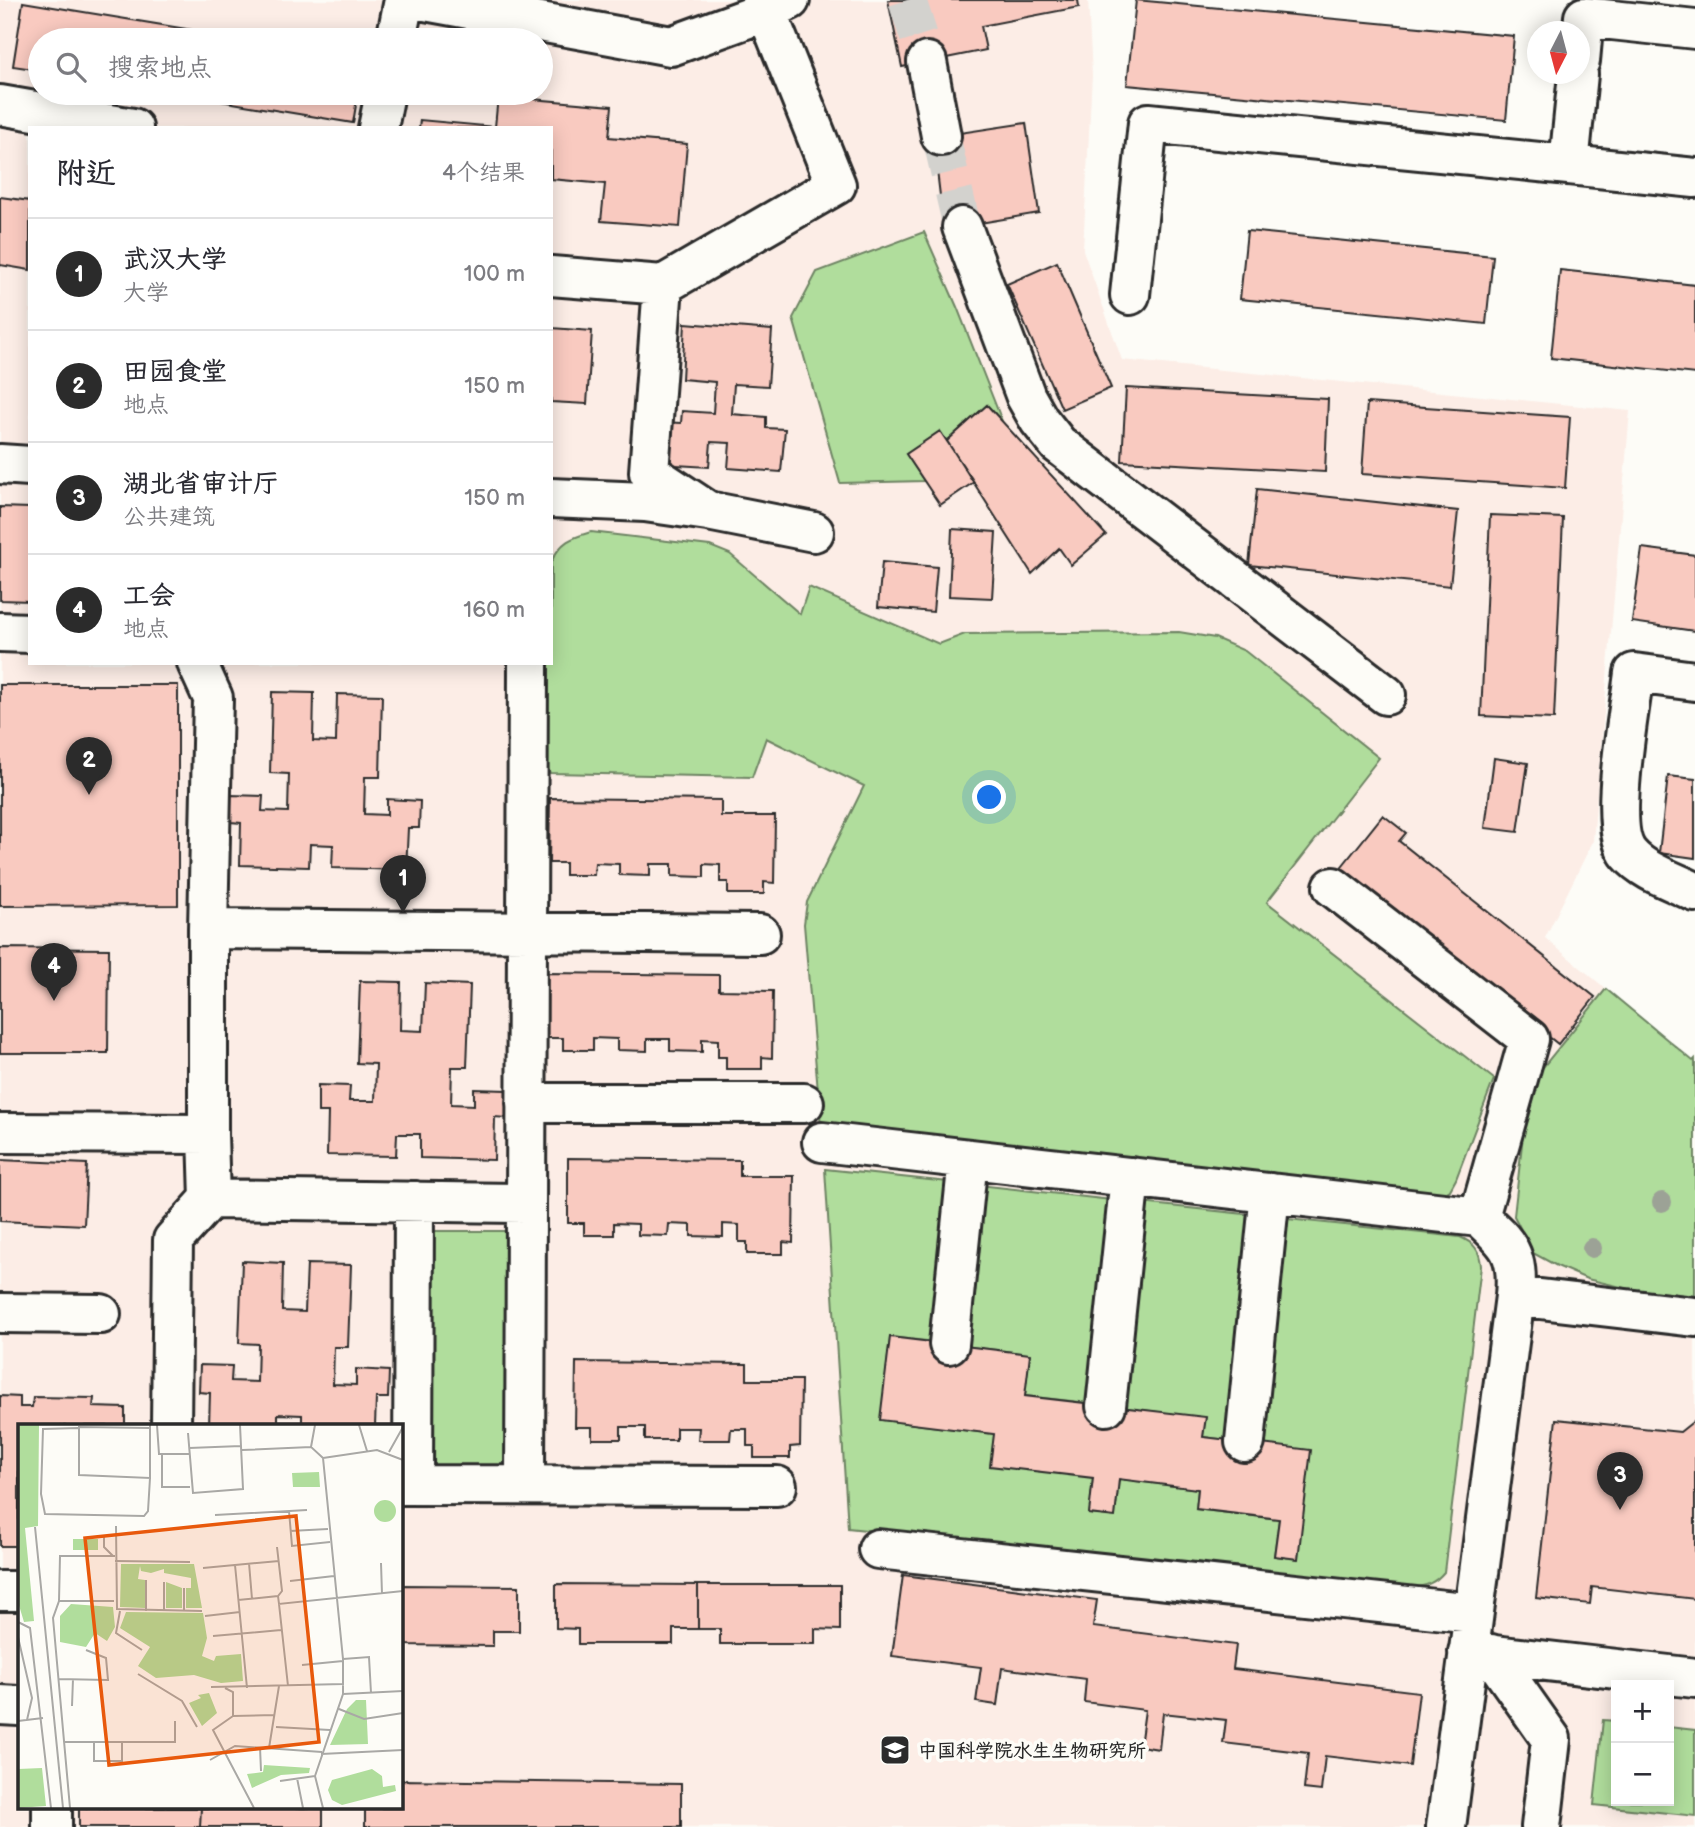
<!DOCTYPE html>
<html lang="zh">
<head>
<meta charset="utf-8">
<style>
  body { margin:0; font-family:"Balsamiq Sans","LXGW WenKai TC",sans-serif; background:#f2f2f3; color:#2b2b33 }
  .controls { position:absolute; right:21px; bottom:21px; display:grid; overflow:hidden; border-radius:0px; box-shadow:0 4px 18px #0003 }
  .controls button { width:63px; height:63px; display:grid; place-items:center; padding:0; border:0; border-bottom:2px solid #e1e1e2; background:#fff; color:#2b2b33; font:35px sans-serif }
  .compass { position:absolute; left:1527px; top:21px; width:63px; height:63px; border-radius:50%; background:#fff; box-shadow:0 4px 18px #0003; rotate:186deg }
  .you { position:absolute; left:990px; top:798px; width:24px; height:24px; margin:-18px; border:5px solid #fff; border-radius:50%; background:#1a73e8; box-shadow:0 0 0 10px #1a73e833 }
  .badge { display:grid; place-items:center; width:46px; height:46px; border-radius:50%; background:#2b2b2b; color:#fff; font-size:23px; font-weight:700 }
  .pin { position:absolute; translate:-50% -58px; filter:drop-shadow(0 2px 4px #0008) }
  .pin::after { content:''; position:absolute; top:37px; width:24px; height:21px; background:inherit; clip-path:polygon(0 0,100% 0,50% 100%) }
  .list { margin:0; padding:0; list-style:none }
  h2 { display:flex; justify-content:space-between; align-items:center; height:91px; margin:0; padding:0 28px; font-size:30px }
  h2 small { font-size:23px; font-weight:400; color:#7c7c81 }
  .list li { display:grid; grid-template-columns:46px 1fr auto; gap:21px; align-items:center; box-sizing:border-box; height:112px; padding:0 28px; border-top:2px solid #e1e1e2 }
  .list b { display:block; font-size:26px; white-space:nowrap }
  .list p { margin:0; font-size:23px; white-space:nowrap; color:#7c7c81 }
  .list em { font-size:23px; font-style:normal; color:#7c7c81 }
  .icon { flex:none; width:38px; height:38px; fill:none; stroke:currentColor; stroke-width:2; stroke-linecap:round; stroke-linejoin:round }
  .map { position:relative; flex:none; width:1695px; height:1827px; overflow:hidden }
  .search { position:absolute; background:#fff; box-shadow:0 4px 18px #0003; left:28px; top:28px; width:525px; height:77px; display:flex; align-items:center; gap:18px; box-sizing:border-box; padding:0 24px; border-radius:38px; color:#7c7c81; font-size:26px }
  .panel { position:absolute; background:#fff; box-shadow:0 4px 18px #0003; left:28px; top:126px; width:525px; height:539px; border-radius:0px }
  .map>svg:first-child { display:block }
  .built { fill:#fcede6; fill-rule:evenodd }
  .green { fill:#b0dd9c; stroke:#6e8464; stroke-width:2 }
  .building { fill:#f9cac0; stroke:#2b2b2b; stroke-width:2 }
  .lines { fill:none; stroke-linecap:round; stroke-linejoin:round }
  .minor-tunnel { stroke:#d3d2ce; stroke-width:38; stroke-dasharray:38 19; stroke-linecap:butt }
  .minor-casing { stroke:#2b2b2b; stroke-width:44 }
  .minor { stroke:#fdfcf7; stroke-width:38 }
  .tree { fill:#9ca296 }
  .labels { text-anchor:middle; stroke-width:7; stroke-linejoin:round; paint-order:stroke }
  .poi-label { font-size:19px; font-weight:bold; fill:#2b2b2b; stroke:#fdfcf7; text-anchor:start }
  .inset-road { fill:none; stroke:#a9a8a5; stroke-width:2 }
  .view { fill:#e8590c; fill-opacity:0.15; stroke:#e8590c; stroke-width:3.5 }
  .inset-edge { fill:none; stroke:#2b2b2b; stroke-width:3.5 }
</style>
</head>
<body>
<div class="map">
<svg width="1695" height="1827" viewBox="0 0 1695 1827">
  <rect width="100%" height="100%" fill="#fdfcf7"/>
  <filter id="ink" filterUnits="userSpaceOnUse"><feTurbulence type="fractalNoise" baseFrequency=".0143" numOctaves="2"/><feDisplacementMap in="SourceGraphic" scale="14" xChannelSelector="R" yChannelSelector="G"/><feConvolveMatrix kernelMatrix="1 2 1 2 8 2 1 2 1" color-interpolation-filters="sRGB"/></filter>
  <g filter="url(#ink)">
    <!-- built -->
    <path class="built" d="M 0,0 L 1088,0 L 1092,75 L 1083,250 L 1122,360 L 1630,411 L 1593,841 L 1545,938 L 1695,1063 L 1695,1827 L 0,1827 ZM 40,40 L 541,40 L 541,93 L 40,93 ZM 30,128 L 551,128 L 551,663 L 30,663 ZM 19,1426 L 401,1426 L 401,1808 L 19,1808 ZM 1616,1685 L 1669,1685 L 1669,1801 L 1616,1801 Z"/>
    <!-- green -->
    <path class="green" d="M 924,232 L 957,307 L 1002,421 L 987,405 L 947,441 L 939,432 L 906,454 L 924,481 L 840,483 L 793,318 L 817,272 Z
      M 591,532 L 710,546 L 730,554 L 800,614 L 809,587 L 939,644 L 965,634 L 1179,632 L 1215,638 L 1245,651 L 1379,758 L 1267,902 L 1494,1079 L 1456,1179 L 1450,1190 L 1439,1197 L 821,1127 L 804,924 L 807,902 L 864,786 L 766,738 L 752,777 L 550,773 L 541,754 L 541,663 L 551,663 L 551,562 C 561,541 571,538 591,532 Z
      M 1606,989 L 1693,1061 L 1695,1059 L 1695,1300 L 1647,1293 L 1587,1279 L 1557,1266 L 1533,1253 L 1514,1216 L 1528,1090 L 1539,1072 Z
      M 825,1169 L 948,1182 L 936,1342 L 890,1337 L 881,1420 L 994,1434 L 1093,1478 L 1089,1514 L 1115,1516 L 1119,1479 L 1198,1489 L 1196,1509 L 1279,1519 L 1274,1556 L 1297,1559 L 1254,1443 L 1278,1218 L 1460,1237 C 1474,1243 1480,1250 1481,1266 L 1444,1572 C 1435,1583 1426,1586 1412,1588 L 848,1528 Z
      M 979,1185 L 1111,1200 L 1089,1403 L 1025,1396 L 1029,1354 L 964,1346 Z
      M 1141,1203 L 1254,1215 L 1231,1440 L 1203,1437 L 1205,1418 L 1121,1407 Z
      M 427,1231 L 515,1231 L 513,1470 L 425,1470 Z
      M 1603,1720 L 1616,1721 L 1616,1801 L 1669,1801 L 1669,1727 L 1695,1730 L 1695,1816 L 1594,1805 Z"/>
    <!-- building -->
    <path class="building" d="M 888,0 L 1078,0 L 1079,7 L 981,26 L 986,50 L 902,67 Z
      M 1136,0 L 1514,36 L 1506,120 L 1127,85 Z
      M 23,2 L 253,40 L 40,40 L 40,70 L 13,66 Z
      M 173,93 L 358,93 L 353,123 Z
      M 498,96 L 612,106 L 609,137 L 687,144 L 680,227 L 601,221 L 605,184 L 551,179 L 551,128 L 419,128 L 420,120 L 495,127 Z
      M 1026,123 L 1039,213 L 944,229 L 933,137 Z
      M 0,197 L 30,201 L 30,270 L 0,265 Z
      M 1247,231 L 1493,256 L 1486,324 L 1240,299 Z
      M 1057,262 L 1111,388 L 1062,409 L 1007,284 Z
      M 1560,270 L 1695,285 L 1695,374 L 1551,358 Z
      M 685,323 L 772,330 L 768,386 L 734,384 L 732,414 L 766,417 L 766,428 L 785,429 L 781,472 L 728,468 L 730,443 L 711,442 L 709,467 L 659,464 L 662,422 L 681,423 L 682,411 L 713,413 L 715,382 L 682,379 Z
      M 551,328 L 592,331 L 587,404 L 551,402 Z
      M 1126,388 L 1328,399 L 1325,472 L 1122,461 Z
      M 1367,403 L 1570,417 L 1565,488 L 1362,474 Z
      M 987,405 L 1106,535 L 1071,565 L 1059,548 L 1032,574 L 947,441 Z
      M 940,431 L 974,482 L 940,505 L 906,454 Z
      M 1257,489 L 1458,511 L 1450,586 L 1249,565 Z
      M 0,507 L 30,508 L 30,601 L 0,600 Z
      M 1490,515 L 1563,518 L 1554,719 L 1481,716 Z
      M 952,529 L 996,532 L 992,598 L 949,596 Z
      M 1642,548 L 1695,555 L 1695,631 L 1632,622 Z
      M 882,562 L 937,567 L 933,612 L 878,607 Z
      M 0,685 L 178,685 L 178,905 L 0,906 Z
      M 272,692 L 314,693 L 313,741 L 336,742 L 337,694 L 382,695 L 380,777 L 365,777 L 364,814 L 387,815 L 387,799 L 420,801 L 419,828 L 408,828 L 406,870 L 332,868 L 333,845 L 310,844 L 309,867 L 240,865 L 241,823 L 231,822 L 231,795 L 263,796 L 262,811 L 288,812 L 289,774 L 270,773 Z
      M 1494,758 L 1528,763 L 1518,832 L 1485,828 Z
      M 1668,776 L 1695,779 L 1695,858 L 1659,853 Z
      M 550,798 L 721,800 L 721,816 L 775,816 L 774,883 L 764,882 L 764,894 L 728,894 L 728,882 L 720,882 L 720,865 L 704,864 L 704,877 L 672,876 L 672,864 L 650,864 L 650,876 L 619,875 L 619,864 L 595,863 L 594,875 L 565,875 L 565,863 L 549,863 Z
      M 1383,815 L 1406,833 L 1399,841 L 1595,997 L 1558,1044 L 1339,870 Z
      M 0,948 L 109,949 L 108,1053 L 0,1053 Z
      M 547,973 L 719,975 L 719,990 L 773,991 L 772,1058 L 762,1057 L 762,1069 L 726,1069 L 726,1057 L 718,1057 L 718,1040 L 702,1039 L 702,1052 L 670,1051 L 670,1039 L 647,1039 L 647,1051 L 617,1050 L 617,1039 L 593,1038 L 593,1050 L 563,1050 L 563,1038 L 547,1038 Z
      M 360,981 L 401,982 L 400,1030 L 423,1031 L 425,983 L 470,985 L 467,1067 L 452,1067 L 451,1104 L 474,1105 L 474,1089 L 507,1090 L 506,1118 L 495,1117 L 494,1160 L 420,1158 L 420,1134 L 397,1134 L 396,1156 L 327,1155 L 328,1112 L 318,1112 L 318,1085 L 350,1086 L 349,1101 L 375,1101 L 376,1064 L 357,1063 Z
      M 568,1158 L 740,1160 L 740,1176 L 794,1176 L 793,1243 L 783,1242 L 783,1254 L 747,1254 L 747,1242 L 739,1242 L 739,1225 L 723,1224 L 723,1237 L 691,1236 L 691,1225 L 669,1224 L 668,1236 L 638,1235 L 638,1224 L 614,1223 L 614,1235 L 584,1235 L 584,1223 L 568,1223 Z
      M 0,1160 L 87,1164 L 84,1225 L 0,1221 Z
      M 242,1261 L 283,1263 L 282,1311 L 305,1312 L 307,1264 L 351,1265 L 348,1347 L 334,1347 L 333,1384 L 356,1385 L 356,1369 L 389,1371 L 388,1398 L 376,1398 L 375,1426 L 302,1426 L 302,1415 L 278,1414 L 278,1426 L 209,1426 L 210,1393 L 199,1392 L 200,1365 L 232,1366 L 231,1381 L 257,1382 L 258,1344 L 239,1343 Z
      M 890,1337 L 1030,1354 L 1025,1396 L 1206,1417 L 1203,1437 L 1311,1450 L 1298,1559 L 1274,1556 L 1279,1519 L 1196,1509 L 1198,1489 L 1119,1479 L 1115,1517 L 1089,1514 L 1093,1478 L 990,1466 L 994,1434 L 880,1420 Z
      M 576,1362 L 747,1364 L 747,1380 L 801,1380 L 800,1446 L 790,1447 L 790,1458 L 754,1458 L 754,1446 L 747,1446 L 747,1429 L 731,1429 L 730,1440 L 698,1440 L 699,1428 L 676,1428 L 676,1440 L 645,1440 L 645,1427 L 621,1427 L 621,1439 L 592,1439 L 592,1427 L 575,1427 Z
      M 0,1396 L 20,1397 L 20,1407 L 32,1407 L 33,1397 L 94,1398 L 93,1407 L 125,1408 L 125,1426 L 19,1426 L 19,1546 L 0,1546 Z
      M 1556,1419 L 1680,1432 L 1695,1420 L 1695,1599 L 1592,1587 L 1590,1604 L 1536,1598 Z
      M 903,1575 L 1097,1600 L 1093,1627 L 1236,1645 L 1233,1669 L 1419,1692 L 1410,1766 L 1325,1756 L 1321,1791 L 1304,1789 L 1308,1753 L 1223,1743 L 1226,1720 L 1163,1713 L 1159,1749 L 1140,1746 L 1145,1710 L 1084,1702 L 1086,1679 L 1002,1668 L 997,1705 L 976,1702 L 981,1667 L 892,1656 Z
      M 556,1584 L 698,1585 L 698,1629 L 673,1629 L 673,1644 L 578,1644 L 578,1629 L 556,1628 Z
      M 401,1585 L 519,1586 L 519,1631 L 493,1631 L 493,1646 L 401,1645 Z
      M 698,1585 L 840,1585 L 840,1630 L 815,1629 L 815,1644 L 720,1644 L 720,1629 L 698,1629 Z
      M 401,1780 L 681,1784 L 681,1827 L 365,1827 L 365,1808 L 401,1808 Z
      M 79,1808 L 201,1808 L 200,1827 L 79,1827 Z
      M 201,1808 L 323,1808 L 323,1827 L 200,1827 Z"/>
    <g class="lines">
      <!-- minor-tunnel -->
      <path class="minor-tunnel" d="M 907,0 L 927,62
        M 941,136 L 962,227"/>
      <!-- minor casing -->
      <g class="minor-casing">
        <path id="minor" d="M 420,0 L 671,46 L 767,11 L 790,0
          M 396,40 L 404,0
          M 1580,61 L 1584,17 L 1695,29
          M 927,62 L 941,136
          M 1578,74 L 1569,165 L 1695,178
          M 0,105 L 133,128
          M 378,128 L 385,93
          M 962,227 L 1026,397 L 1039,420 L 1058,444 L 1386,695
          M 551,276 L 663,285 L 649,472 L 708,511
          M 663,285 L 836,185 L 762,0
          M 1130,295 L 1148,123 L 1569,165
          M 0,464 L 30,466
          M 551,498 L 645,502 L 708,511 L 814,532
          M 0,632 L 30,633
          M 197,663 L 213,698 L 208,929 L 208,1134
          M 1695,681 L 1634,673 C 1630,710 1606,827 1629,854 C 1644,872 1674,881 1695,892
          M 1333,887 L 1529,1039 L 1479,1217
          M 208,929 L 760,934
          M 526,1103 L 804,1103
          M 0,1133 L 208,1134 L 210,1199 L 173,1240 L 171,1426
          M 822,1142 L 1479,1217 C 1509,1244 1519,1254 1515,1296 L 1446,1827
          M 210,1199 L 525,1203
          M 1515,1296 L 1695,1317
          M 0,1313 L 101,1314
          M 949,1344 L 968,1159
          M 1106,1406 L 1130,1177
          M 1245,1442 L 1270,1193
          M 401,1485 L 777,1486
          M 413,1485 L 414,1201
          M 525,1485 L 528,663
          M 878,1549 L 1473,1613
          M 0,1591 L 19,1591
          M 1468,1652 L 1695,1678
          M 1491,1654 L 1551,1739 L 1541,1827
          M 0,1705 L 19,1706
          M 52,1827 L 52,1808"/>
      </g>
      <!-- minor -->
      <use href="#minor" class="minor"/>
    </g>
    <!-- trees -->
    <g class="tree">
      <circle cx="1662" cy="1202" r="10"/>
      <circle cx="1592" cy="1248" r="10"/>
    </g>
  </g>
  <!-- icons -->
  <defs>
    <g id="university-square" transform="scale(1.575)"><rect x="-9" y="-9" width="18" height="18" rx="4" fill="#2b2b2b" stroke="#fdfcf7"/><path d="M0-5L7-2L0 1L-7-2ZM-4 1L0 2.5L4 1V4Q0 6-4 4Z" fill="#fff"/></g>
  </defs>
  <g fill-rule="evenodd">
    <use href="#university-square" x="895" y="1750"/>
  </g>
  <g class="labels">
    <!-- poi labels -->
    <g class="poi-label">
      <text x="918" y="1757">中国科学院水生生物研究所</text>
    </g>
  </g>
  <!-- overview -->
  <g transform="translate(18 1424)">
    <rect width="385" height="385" fill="#fdfcf7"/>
    <path d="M 0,1 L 21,1 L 20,102 L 7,104 L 16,197 L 6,198 L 0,178 ZM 301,48 L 302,63 L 275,63 L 274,49 ZM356 87a11 11 0 1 1 22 0a11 11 0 1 1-22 0ZM 55,115 L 80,115 L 80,126 L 55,126 ZM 103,140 L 176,140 L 184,184 L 168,184 L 168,164 L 173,164 L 173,154 L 146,149 L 146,145 L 133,149 L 123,147 L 122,142 L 120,155 L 127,156 L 127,184 L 102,183 ZM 148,158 L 164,164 L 164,184 L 148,184 ZM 53,180 L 95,183 L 97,203 L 89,217 L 77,209 L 68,223 L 42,218 L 42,192 ZM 108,188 L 185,189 L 189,214 L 184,232 L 196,237 L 198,232 L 223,230 L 225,257 L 203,259 L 176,251 L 138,254 L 120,242 L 132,223 L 102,204 ZM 191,269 L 199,289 L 184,302 L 171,279 L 183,274 L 180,271 ZM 338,276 L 348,276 L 350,320 L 312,321 L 329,285 ZM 246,341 L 292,344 L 291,349 L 263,351 L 234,364 L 229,350 L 245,348 ZM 24,344 L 28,382 L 0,384 L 0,345 ZM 354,345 L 364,352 L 365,363 L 377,361 L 378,367 L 324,381 L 314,376 L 310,366 L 314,356 Z" fill="#b0dd9c"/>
    <path class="inset-road" d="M 139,1 L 141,30 L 171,30M 297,1 L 293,23 L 305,34 L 325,235 L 325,270 L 297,352 L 305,384M 341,1 L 349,27M 60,4 L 25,5 L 23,70 L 27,90 L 126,92 L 130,87 L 132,54M 132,4 L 61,3 L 61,51 L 132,54 L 132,1M 170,9 L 175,69 L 225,65 L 222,1M 171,24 L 223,22M 224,26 L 293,23M 371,28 L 385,3M 144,31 L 144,63 L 172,63M 305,34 L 359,26 L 385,36M 271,87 L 274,122 L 312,118M 197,91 L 289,86M 98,102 L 99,185 L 184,187M 17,103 L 45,384M 272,107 L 310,105M 86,111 L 86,123 L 95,132M 97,137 L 172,138M 231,139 L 234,175M 363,139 L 364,170M 217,141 L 229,264M 185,144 L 261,137M 128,156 L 128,187M 272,157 L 316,152M 146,158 L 146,187M 166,164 L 166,187M 260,172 L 261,180 L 385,167M 220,176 L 260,172 L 264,167 L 259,123M 41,177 L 96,177M 261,180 L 270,262M 102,187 L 98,209 L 124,226M 187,192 L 222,188M 0,198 L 12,204 L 33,384M 195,212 L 263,206M 0,213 L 14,274 L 9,296M 325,235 L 351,233 L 353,269M 284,241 L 325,237M 120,250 L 164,277 L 179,303M 40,255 L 90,256 L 88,234 L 68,226M 193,263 L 326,260M 207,264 L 215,268 L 215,292 L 257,291M 325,270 L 385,267M 54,282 L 55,255M 321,285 L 346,295 L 385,289M 215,292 L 195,306 L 236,384M 0,297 L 25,294M 258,303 L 312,306M 46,318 L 104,318 L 104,337 L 76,337 L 76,318M 104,318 L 157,318 L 157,297M 242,323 L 243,347M 251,324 L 261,262M 303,330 L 385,326M 192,336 L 217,322 L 304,328M 279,354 L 285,384M 262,357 L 297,352M 52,384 L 35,194 L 41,177 L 42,132 L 97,132"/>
    <path class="view" d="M 278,92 L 301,318 L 91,341 L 67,114 Z"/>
    <rect width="385" height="385" class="inset-edge"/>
  </g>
</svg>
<div class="controls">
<button>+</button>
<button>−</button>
</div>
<svg class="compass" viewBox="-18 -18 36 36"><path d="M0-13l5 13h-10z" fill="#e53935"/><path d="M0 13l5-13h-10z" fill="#7c7c81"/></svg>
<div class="you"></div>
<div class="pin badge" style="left:403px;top:913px">1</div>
<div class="pin badge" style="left:89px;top:795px">2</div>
<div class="pin badge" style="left:1620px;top:1510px">3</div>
<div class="pin badge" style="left:54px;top:1001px">4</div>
<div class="search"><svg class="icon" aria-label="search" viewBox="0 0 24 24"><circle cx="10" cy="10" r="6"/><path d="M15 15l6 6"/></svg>搜索地点</div>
<section class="panel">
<h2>附近<small>4个结果</small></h2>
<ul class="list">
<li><span class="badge">1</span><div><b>武汉大学</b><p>大学</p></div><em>100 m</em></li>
<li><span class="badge">2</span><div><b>田园食堂</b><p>地点</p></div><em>150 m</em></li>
<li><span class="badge">3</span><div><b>湖北省审计厅</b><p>公共建筑</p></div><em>150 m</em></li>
<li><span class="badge">4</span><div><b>工会</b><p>地点</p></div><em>160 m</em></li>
</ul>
</section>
</div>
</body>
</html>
